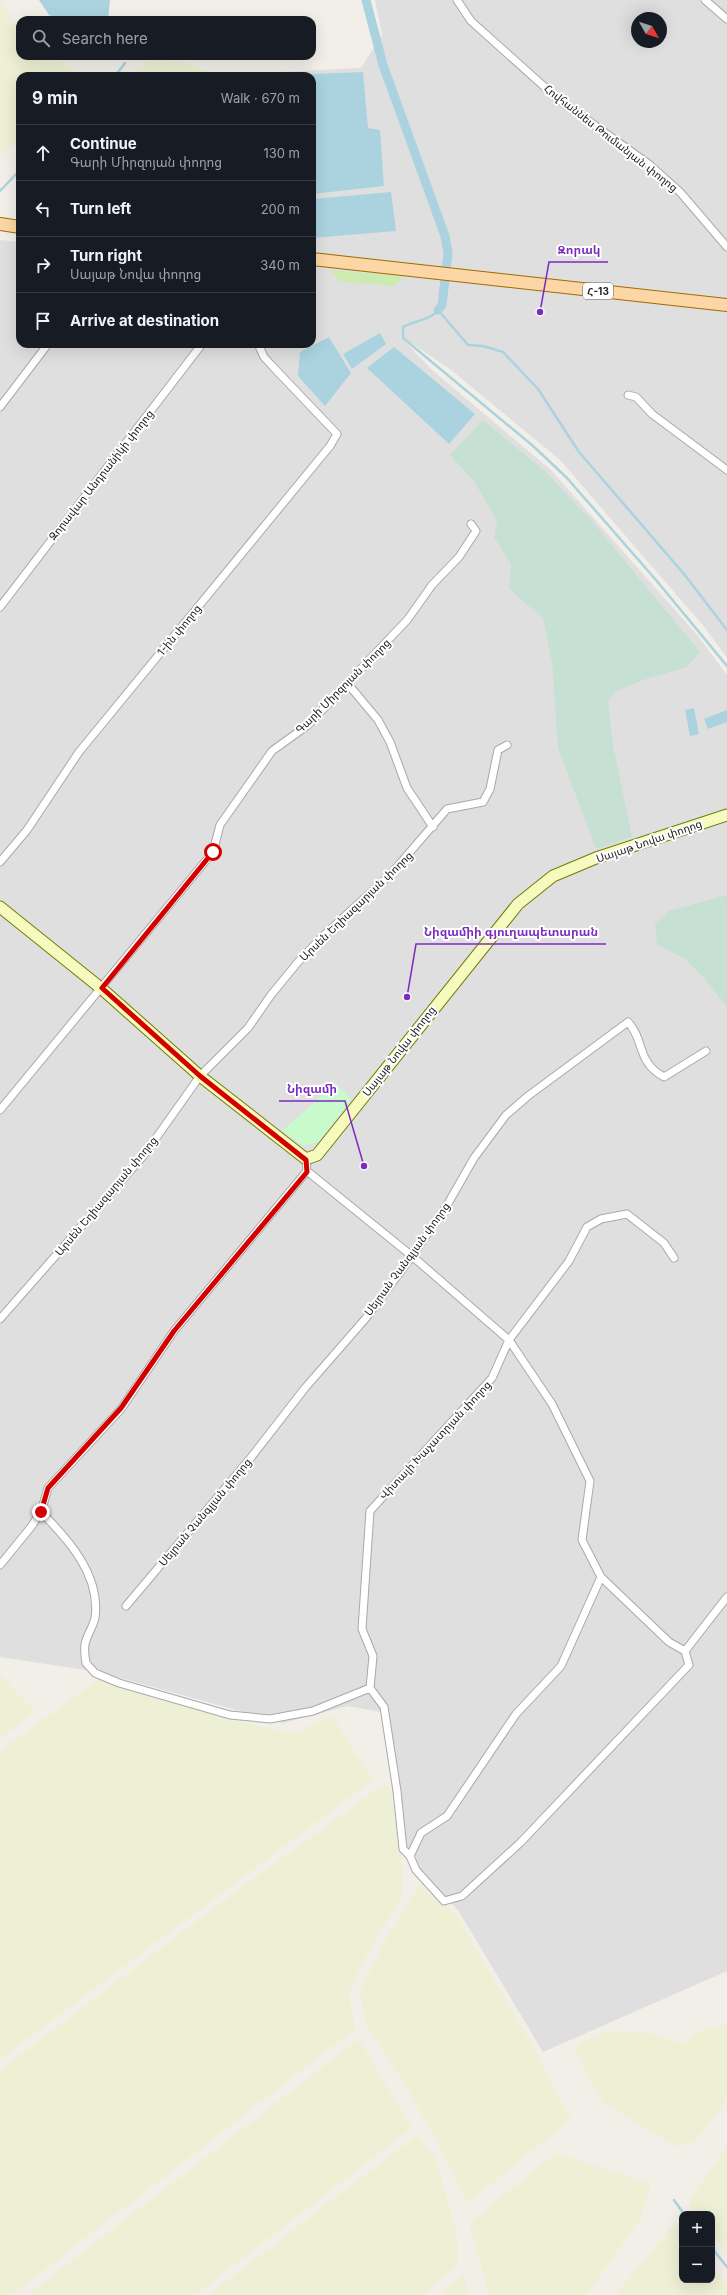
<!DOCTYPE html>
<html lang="en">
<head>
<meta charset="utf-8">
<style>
  body { margin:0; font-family:Inter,"Noto Sans Armenian",sans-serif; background:#20242c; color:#f1f3f6 }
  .controls { position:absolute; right:12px; bottom:12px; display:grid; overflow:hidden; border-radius:8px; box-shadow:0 4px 16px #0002 }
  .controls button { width:36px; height:36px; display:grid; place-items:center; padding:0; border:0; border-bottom:1px solid #363941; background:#171b24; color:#f1f3f6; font:20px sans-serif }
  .compass { position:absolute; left:631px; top:12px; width:36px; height:36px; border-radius:50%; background:#171b24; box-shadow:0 4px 16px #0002; rotate:129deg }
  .stop { position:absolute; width:12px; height:12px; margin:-9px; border:3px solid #d40000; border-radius:50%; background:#fff }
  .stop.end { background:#d40000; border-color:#fff; box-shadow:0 1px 4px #0008 }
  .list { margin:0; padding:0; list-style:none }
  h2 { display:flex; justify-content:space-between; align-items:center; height:52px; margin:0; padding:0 16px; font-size:17px }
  h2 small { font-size:13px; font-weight:400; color:#9ea1a6 }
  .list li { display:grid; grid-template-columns:26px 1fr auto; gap:12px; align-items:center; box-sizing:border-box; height:56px; padding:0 16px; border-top:1px solid #363941 }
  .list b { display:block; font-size:15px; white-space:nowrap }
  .list p { margin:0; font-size:13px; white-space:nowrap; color:#9ea1a6 }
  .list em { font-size:13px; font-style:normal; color:#9ea1a6 }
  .icon { flex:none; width:22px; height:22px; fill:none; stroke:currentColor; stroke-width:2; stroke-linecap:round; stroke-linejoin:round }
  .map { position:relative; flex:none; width:727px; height:2295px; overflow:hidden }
  .search { position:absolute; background:#171b24; box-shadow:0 4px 16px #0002; left:16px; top:16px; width:300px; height:44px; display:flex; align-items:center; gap:10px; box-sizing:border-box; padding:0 14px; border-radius:12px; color:#9ea1a6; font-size:15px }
  .panel { position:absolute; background:#171b24; box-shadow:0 4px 16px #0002; left:16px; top:72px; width:300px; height:276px; border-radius:12px }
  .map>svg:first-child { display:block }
  .residential { fill:#e0dfdf; fill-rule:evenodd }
  .farmland { fill:#eef0d5 }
  .grass { fill:#cdebb0 }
  .wetland { fill:#c6e0d4 }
  .park { fill:#c8facc }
  .water { fill:#aad3df }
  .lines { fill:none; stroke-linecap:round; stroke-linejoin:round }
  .stream { stroke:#aad3df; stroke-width:2.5 }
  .canal { stroke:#aad3df; stroke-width:9 }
  .minor-casing { stroke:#a9a9a9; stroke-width:9 }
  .secondary-casing { stroke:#707d05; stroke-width:13 }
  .primary-casing { stroke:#a06b00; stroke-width:14 }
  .minor { stroke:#fff; stroke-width:7 }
  .secondary { stroke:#f7fabf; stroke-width:11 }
  .primary { stroke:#fcd6a4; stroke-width:12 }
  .route { stroke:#d40000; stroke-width:5 }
  .labels { text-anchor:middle; stroke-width:4; stroke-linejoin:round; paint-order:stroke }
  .shield { fill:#fff; stroke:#646464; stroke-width:1 }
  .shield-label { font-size:10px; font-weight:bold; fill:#222 }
  .street-label { font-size:11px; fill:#222; stroke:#fff }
  .leader { fill:none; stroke:#7b2cbf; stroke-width:1.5 }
  .callout-dot { fill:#7b2cbf; stroke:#fff; stroke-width:1.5 }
  .callout-label { font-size:12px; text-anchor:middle; font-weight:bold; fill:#7b2cbf; stroke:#fff; stroke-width:4; stroke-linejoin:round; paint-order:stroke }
</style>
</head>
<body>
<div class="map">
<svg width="727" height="2295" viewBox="0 0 727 2295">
  <rect width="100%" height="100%" fill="#f2efe9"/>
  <!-- residential -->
  <path class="residential" d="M 375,0 L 727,0 L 727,658 L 706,629 L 560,460 L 451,370 L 398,334 L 432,370 L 551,470 L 698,636 L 727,675 L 727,1971 L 543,2052 L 458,1910 L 408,1857 L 398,1773 L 381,1712 L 348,1706 L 283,1723 L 99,1672 L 0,1657 L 0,240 L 20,242 L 20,344 L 312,344 L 312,76 L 218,75 L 361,68 L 382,35 ZM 637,18 L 661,18 L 661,42 L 637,42 Z"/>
  <!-- farmland -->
  <path class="farmland" d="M 0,0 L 20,31 L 20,56 L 53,56 L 81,76 L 20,76 L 20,139 L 0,156 Z
    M 153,58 L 193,64 L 214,76 L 128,76 Z
    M 0,1675 L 36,1712 L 0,1738 Z
    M 97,1680 L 239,1721 L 293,1734 L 332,1715 L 373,1780 L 0,2060 L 0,1751 Z
    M 390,1786 L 403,1870 L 402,1897 L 363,1962 L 349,1993 L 355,2029 L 12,2295 L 0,2295 L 0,2070 L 246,1884 L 380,1787 Z
    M 420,1884 L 442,1905 L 455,1912 L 536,2052 L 571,2119 L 468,2203 L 412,2096 L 367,2027 L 359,1993 L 387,1937 Z
    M 722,2025 L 727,2025 L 727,2099 L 707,2128 L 692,2143 L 675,2146 L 603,2103 L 575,2053 L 578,2043 L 607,2031 L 649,2033 L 684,2044 L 693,2033 Z
    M 359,2039 L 412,2128 L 195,2295 L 27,2295 Z
    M 417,2135 L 435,2157 L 457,2234 L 458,2266 L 422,2295 L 208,2295 Z
    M 727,2145 L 727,2253 L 712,2234 L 712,2214 L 697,2214 L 688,2203 Z
    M 556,2153 L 651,2184 L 640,2219 L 587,2295 L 489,2295 L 469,2223 Z
    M 682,2224 L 682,2280 L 712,2280 L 712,2266 L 727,2286 L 727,2295 L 615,2295 L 671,2228 Z
    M 463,2275 L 470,2295 L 438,2295 Z"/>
  <!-- grass -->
  <path class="grass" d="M 329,270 L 404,276 L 395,286 L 341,282 Z"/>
  <!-- wetland -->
  <path class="wetland" d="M 483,420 L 546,472 L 592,521 L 700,652 L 687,667 L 643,680 L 617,691 L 608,701 L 613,745 L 632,837 L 596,849 L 558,748 L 552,662 L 543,618 L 509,589 L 511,564 L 494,537 L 497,521 L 474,481 L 450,455 Z
    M 727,895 L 727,1007 L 703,977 L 685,959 L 657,945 L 655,924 L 669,911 Z"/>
  <!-- park -->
  <path class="park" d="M 336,1083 L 351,1100 L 318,1142 L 303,1146 L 282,1131 Z"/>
  <!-- water -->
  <path class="water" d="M 39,0 L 110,0 L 108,20 L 61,20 L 49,15 Z
    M 363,72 L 368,128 L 380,130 L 384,186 L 312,194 L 312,76 L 265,76 Z
    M 391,192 L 396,231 L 312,238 L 312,199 Z
    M 380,333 L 386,344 L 352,369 L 343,354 Z
    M 329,337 L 351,373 L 325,406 L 298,376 L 300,352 Z
    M 394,347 L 475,414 L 449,444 L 367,368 Z
    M 694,708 L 699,734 L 690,736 L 685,710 Z
    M 727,710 L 727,722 L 708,729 L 704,719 Z"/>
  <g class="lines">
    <!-- stream -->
    <path class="stream" d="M 115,76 L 125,63
      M 0,191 L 20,170
      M 727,630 L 684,574 L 579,452 L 538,389 L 503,352 L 483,346 L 468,345 L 438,310 C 431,320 413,321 403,327 L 403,338 L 532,445 L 567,478 L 656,580 L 727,666
      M 674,2200 L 684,2214
      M 712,2248 L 727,2267"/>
    <!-- canal -->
    <path class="canal" d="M 366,0 L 383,65 L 445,236 L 448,253 L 442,305 L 438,310"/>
    <!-- minor casing -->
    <g class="minor-casing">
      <path id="minor" d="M 457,0 L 471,21 L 558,99 L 650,165 L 680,192 L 727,247
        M 705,0 L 727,19
        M 628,395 L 636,397 L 652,414 L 727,470
        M 0,407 L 48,344
        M 0,607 L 202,344
        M 348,684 L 378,720 L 390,742 L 407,788 L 433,827
        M 0,862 L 27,830 L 79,752 L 330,446 L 337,434 L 276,370 L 264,357 L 258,344
        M 0,1110 L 213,852 L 220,825 L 272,751 L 308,725 L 408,619 L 432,585 L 459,557 L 476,531 L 471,524
        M 307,1171 L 412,1256 L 509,1340 L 552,1404 L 590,1481 L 582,1540 L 601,1577 L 669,1642 L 685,1651 L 689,1665 L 521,1842 L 462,1896 L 444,1901 L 416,1870 L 410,1856 L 421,1833 L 447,1816 L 516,1714 L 561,1666 L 601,1577
        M 0,1319 L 144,1155 L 200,1076 L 248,1028 L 271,995 L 298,962 L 323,936 L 391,874 L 447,809 L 483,802 L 490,789 L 498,750 L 507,745
        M 41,1512 C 69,1540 101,1576 95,1618 C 93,1627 87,1635 85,1644 C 84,1650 85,1657 86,1663 L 95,1673 L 119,1683 L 230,1715 L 270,1719 L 313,1711 L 370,1688
        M 0,1565 L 31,1527 L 41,1512 L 48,1488 L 121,1409 L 174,1331 L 307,1171 L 306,1159
        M 126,1606 L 249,1460 L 305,1388 L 366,1318 L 412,1256 L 446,1207 L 474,1158 L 506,1115 L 528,1096 L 628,1022 C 645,1040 636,1062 664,1077 L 706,1051
        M 685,1651 L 727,1597
        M 370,1688 L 373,1656 L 362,1629 L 370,1511 L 492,1378 L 509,1340 L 569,1261 L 587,1227 L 601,1219 L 627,1214 L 664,1243 L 674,1258
        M 370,1688 L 384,1707 L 397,1791 L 403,1849 L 410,1856"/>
    </g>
    <!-- secondary casing -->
    <g class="secondary-casing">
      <path id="secondary" d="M 0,907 L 102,989 L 200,1076 L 306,1159 L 317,1155 L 518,904 L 553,876 L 596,858 L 727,815"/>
    </g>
    <!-- primary casing -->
    <g class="primary-casing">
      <path id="primary" d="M 0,224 L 20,227
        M 312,259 L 727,305"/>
    </g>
    <!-- minor -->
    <use href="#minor" class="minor"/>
    <!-- secondary -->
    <use href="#secondary" class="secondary"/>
    <!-- primary -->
    <use href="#primary" class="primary"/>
  </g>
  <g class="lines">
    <!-- route -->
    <path class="route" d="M 41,1512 L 48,1488 L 121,1408 L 174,1331 L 307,1172 L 306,1160 L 200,1076 L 102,988 L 213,852"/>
  </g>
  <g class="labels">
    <!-- shield labels -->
    <rect class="shield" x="583" y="283" width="30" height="16" rx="3"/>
    <g class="shield-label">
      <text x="598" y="295">Հ-13</text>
    </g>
    <!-- street labels -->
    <g class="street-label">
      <text transform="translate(611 138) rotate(38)" y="4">Հովհաննես Թումանյան փողոց</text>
      <text transform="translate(101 475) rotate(-52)" y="4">Զորավար Անդրանիկի փողոց</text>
      <text transform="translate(179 630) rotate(-51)" y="4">1-ին փողոց</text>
      <text transform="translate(343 686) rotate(-45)" y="4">Գարի Միրզոյան փողոց</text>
      <text transform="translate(649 841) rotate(-19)" y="4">Սայաթ Նովա փողոց</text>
      <text transform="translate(356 906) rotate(-44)" y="4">Արսեն Եղիազարյան փողոց</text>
      <text transform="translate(399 1051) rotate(-52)" y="4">Սայաթ Նովա փողոց</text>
      <text transform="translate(106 1196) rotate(-50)" y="4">Արսեն Եղիազարյան փողոց</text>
      <text transform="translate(407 1259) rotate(-54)" y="4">Սեյրան Չանգլյան փողոց</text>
      <text transform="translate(435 1440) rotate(-47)" y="4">Վիտալի Խաչատրյան փողոց</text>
      <text transform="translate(205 1512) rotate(-50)" y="4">Սեյրան Չանգլյան փողոց</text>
    </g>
  </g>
  <!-- callouts -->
  <path class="leader" d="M540 312L549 262H608M407 997L416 944H606M364 1166L345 1101H279"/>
  <g class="callout-dot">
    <circle cx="540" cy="312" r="4"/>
    <circle cx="407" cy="997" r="4"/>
    <circle cx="364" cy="1166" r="4"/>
  </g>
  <g class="callout-label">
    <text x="579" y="254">Զորակ</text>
    <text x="511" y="936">Նիզամիի գյուղապետարան</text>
    <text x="312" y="1093">Նիզամի</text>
  </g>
</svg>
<div class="controls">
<button>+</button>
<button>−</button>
</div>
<svg class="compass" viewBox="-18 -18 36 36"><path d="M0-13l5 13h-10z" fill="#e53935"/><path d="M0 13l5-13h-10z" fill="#9ea1a6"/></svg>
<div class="stop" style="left:213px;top:852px"></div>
<div class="stop end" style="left:41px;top:1512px"></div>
<div class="search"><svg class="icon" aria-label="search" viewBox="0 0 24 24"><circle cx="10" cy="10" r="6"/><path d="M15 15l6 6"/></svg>Search here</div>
<section class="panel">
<h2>9 min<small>Walk · 670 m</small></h2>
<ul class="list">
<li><svg class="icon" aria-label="ahead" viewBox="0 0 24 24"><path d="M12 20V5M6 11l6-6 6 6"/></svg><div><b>Continue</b><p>Գարի Միրզոյան փողոց</p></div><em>130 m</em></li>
<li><svg class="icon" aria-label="left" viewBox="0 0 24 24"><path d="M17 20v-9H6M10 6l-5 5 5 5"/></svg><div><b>Turn left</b></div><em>200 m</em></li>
<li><svg class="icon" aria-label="right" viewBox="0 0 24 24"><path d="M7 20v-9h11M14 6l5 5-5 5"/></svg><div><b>Turn right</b><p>Սայաթ Նովա փողոց</p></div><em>340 m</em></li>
<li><svg class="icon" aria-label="arrive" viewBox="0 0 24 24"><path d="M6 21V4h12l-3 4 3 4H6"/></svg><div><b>Arrive at destination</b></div></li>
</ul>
</section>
</div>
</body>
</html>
